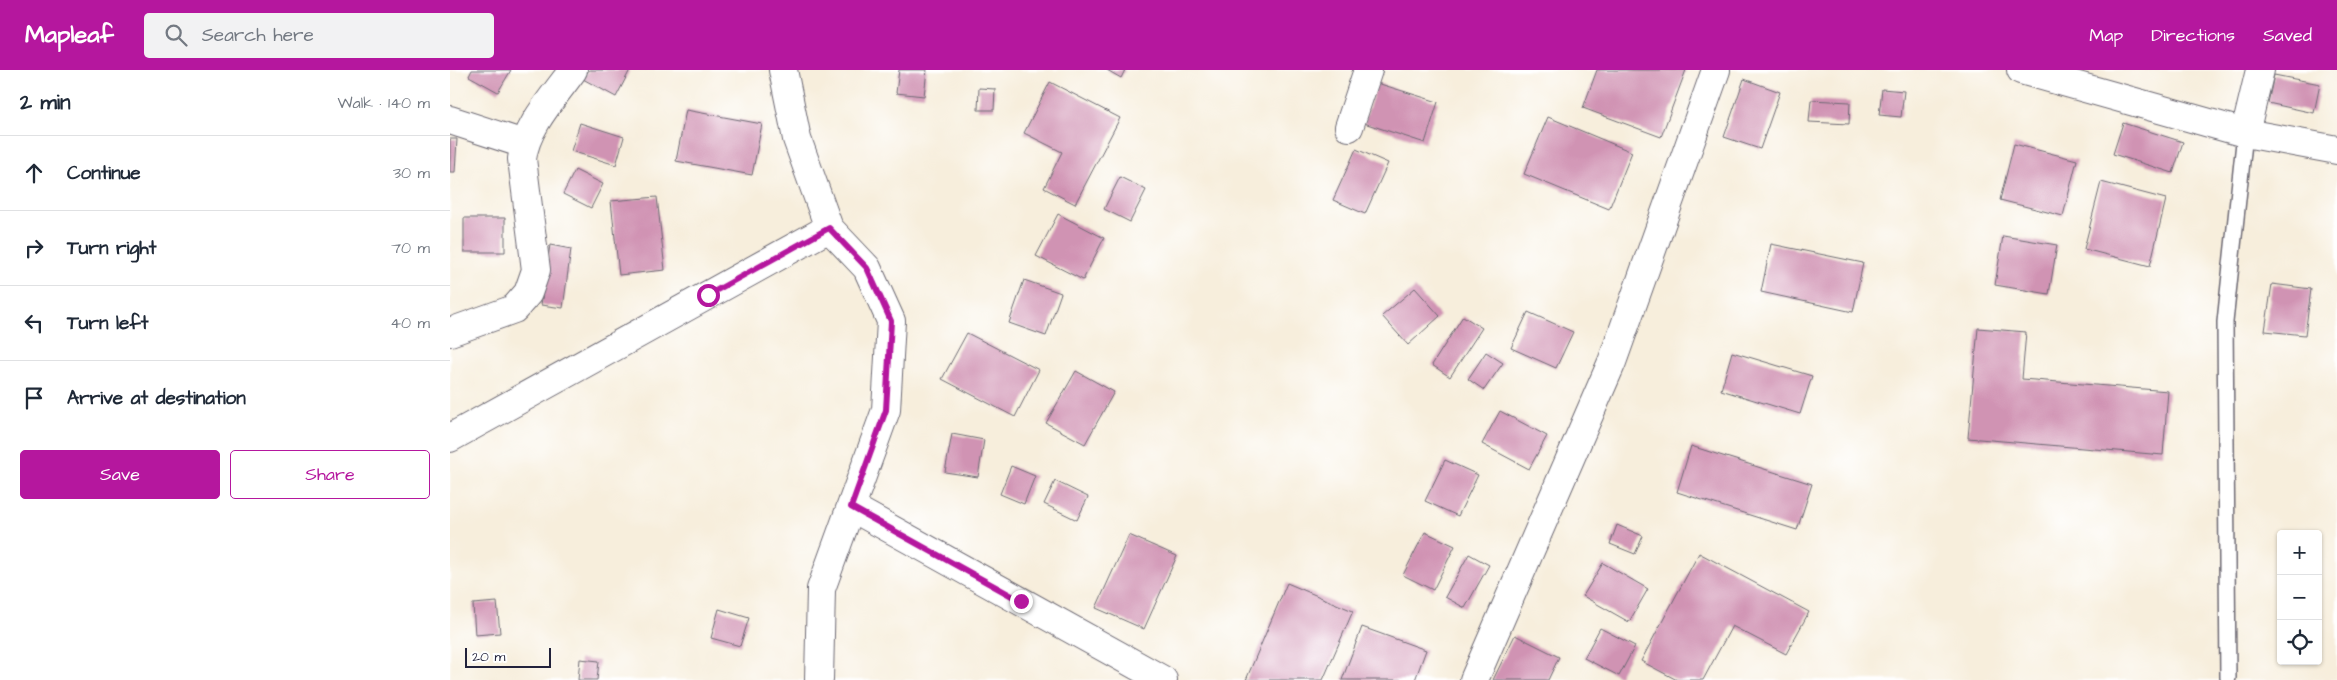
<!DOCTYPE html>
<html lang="en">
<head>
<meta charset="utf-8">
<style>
  body { margin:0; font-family:"Architects Daughter",sans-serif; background:#f2f2f3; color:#1f2937 }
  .controls { position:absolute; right:15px; bottom:15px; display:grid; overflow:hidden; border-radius:5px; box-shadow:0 1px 4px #0004 }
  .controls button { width:45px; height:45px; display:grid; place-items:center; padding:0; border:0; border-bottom:1px solid #e0e1e3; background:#fff; color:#1f2937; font:25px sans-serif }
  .scale { position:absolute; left:15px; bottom:12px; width:86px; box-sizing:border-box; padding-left:5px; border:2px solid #22223b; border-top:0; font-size:14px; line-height:18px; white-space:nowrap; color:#22223b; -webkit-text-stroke:4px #fff; paint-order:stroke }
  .stop { position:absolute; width:15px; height:15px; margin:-11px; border:4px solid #b5179e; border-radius:50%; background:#fff }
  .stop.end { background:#b5179e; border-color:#fff; box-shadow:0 1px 5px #0008 }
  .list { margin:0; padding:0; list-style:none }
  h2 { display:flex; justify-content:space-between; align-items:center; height:65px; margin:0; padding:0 20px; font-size:21px }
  h2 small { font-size:16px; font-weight:400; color:#747a83 }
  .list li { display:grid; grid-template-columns:32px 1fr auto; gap:15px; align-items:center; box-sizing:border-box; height:75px; padding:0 20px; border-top:1px solid #e0e1e3 }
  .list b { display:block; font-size:19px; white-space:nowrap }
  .list em { font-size:16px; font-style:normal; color:#747a83 }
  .actions { display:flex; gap:10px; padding:15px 20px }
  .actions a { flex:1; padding:11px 0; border:1px solid #b5179e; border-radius:5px; text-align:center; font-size:18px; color:#b5179e }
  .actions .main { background:#b5179e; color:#fff }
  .icon { flex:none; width:28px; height:28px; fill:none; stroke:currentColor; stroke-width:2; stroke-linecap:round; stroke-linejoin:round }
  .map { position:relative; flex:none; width:1887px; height:610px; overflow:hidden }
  header { display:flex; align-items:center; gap:30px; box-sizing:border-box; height:70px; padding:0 25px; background:#b5179e; color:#fff }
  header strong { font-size:24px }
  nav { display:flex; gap:28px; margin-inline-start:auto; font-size:18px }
  .search { width:350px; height:45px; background:#f2f2f3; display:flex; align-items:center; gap:12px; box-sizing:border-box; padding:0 18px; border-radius:5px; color:#747a83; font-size:19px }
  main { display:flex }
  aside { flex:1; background:#fff }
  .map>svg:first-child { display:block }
  .building { fill:#d093b3 }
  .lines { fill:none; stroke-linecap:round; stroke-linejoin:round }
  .service-casing { stroke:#6d6973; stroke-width:18 }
  .minor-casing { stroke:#6d6973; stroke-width:30 }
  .service { stroke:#fff; stroke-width:15 }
  .minor { stroke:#fff; stroke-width:28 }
  .route { stroke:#b5179e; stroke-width:6 }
</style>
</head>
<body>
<header>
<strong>Mapleaf</strong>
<div class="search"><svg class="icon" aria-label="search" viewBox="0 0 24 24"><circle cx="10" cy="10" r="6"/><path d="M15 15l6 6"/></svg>Search here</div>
<nav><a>Map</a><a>Directions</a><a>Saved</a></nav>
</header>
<main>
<aside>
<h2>2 min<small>Walk · 140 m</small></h2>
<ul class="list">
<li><svg class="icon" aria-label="ahead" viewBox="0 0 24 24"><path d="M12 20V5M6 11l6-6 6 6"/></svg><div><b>Continue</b></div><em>30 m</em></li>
<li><svg class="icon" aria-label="right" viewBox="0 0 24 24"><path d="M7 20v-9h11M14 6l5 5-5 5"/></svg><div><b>Turn right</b></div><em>70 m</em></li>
<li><svg class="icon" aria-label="left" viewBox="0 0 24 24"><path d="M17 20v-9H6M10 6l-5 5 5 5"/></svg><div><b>Turn left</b></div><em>40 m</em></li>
<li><svg class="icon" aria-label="arrive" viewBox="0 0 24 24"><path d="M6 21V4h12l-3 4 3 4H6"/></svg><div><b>Arrive at destination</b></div></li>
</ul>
<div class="actions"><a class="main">Save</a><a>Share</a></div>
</aside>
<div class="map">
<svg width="1887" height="610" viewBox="0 0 1887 610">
  <rect width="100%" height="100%" fill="#fff"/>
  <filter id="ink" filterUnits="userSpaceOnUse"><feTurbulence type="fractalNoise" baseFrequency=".02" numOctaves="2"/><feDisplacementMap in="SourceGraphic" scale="10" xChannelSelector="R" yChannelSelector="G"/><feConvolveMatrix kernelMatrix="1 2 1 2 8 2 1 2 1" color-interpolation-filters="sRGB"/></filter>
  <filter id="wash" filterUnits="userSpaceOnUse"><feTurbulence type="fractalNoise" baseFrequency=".0096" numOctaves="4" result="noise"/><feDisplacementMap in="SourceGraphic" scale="20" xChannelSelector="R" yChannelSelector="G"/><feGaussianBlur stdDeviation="1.12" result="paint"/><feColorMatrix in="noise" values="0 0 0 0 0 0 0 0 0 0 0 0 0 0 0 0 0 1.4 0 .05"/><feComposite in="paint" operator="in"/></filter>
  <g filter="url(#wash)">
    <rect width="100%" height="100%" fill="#f7eedc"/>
    <g id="blocks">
      <!-- building -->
      <path class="building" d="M 22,0 L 61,0 L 48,22 L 19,6 Z
        M 139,0 L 180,0 L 166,27 L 133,9 Z
        M 449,0 L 477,0 L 474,26 L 446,23 Z
        M 657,0 L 675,0 L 671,8 Z
        M 1147,0 L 1236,0 L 1211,67 L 1133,38 Z
        M 1824,5 L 1870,14 L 1864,43 L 1818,33 Z
        M 1294,9 L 1330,22 L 1310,79 L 1274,67 Z
        M 600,12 L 670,48 L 625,134 L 594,118 L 612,82 L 574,63 Z
        M 927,13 L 988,32 L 975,73 L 914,53 Z
        M 529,18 L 545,19 L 544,40 L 528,40 Z
        M 1432,19 L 1454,21 L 1451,47 L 1429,45 Z
        M 1361,30 L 1400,32 L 1399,54 L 1359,52 Z
        M 236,40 L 312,54 L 302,105 L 226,91 Z
        M 1098,47 L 1182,82 L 1159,139 L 1074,104 Z
        M 130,53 L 174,67 L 166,95 L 121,81 Z
        M 1673,53 L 1733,72 L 1723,103 L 1663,84 Z
        M 0,69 L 7,69 L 5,102 L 0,102 Z
        M 1564,74 L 1627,90 L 1613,146 L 1550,130 Z
        M 906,79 L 938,93 L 915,144 L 883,130 Z
        M 125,100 L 153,114 L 141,138 L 113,124 Z
        M 670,107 L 696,120 L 680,152 L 654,139 Z
        M 1651,112 L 1716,129 L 1700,196 L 1634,179 Z
        M 207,127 L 215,200 L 169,205 L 161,131 Z
        M 608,144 L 654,168 L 633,210 L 586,186 Z
        M 14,148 L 55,148 L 55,182 L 14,182 Z
        M 1553,166 L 1607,175 L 1599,224 L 1545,215 Z
        M 1321,174 L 1413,193 L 1403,242 L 1311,222 Z
        M 100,175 L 121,179 L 113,238 L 91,235 Z
        M 574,210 L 611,223 L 596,266 L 559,253 Z
        M 1822,214 L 1861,219 L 1855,265 L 1815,261 Z
        M 965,218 L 990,246 L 958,275 L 932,246 Z
        M 1078,242 L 1123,262 L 1106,298 L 1061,278 Z
        M 1013,246 L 1032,258 L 1000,307 L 982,295 Z
        M 1528,258 L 1576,262 L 1572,309 L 1718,321 L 1713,385 L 1518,368 Z
        M 517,263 L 589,300 L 565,347 L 492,309 Z
        M 1036,282 L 1053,293 L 1034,320 L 1018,309 Z
        M 1282,282 L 1362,306 L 1350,344 L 1271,320 Z
        M 626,301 L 664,322 L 635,374 L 596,353 Z
        M 1050,341 L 1097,366 L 1079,399 L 1032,374 Z
        M 502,364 L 534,370 L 528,407 L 495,402 Z
        M 1241,376 L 1362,414 L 1347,460 L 1227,422 Z
        M 995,390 L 1028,405 L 1008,446 L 975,431 Z
        M 561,396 L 585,406 L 574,434 L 550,424 Z
        M 605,411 L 638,427 L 627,450 L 594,434 Z
        M 1167,455 L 1193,466 L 1185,484 L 1160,474 Z
        M 975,462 L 1005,476 L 983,520 L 953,505 Z
        M 679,465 L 727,486 L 694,559 L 646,538 Z
        M 1249,483 L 1359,542 L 1336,584 L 1282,556 L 1253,610 L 1227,610 L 1191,591 Z
        M 1019,484 L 1039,495 L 1015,538 L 995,527 Z
        M 1153,493 L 1198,519 L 1179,552 L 1133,526 Z
        M 837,513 L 903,541 L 873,610 L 796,610 Z
        M 47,532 L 50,563 L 25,565 L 23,534 Z
        M 269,539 L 299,548 L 290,576 L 261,568 Z
        M 912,557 L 976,580 L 965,610 L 892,610 Z
        M 1150,558 L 1185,576 L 1169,606 L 1134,588 Z
        M 1065,565 L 1109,587 L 1098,610 L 1043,610 Z
        M 130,589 L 149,591 L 147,610 L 128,610 Z"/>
    </g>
  </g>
  <g filter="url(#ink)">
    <use href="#blocks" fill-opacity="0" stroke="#6d6973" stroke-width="1"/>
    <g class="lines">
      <!-- service casing -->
      <g class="service-casing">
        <path id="service" d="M 1778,608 L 1775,252 L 1795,63"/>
      </g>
      <!-- minor casing -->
      <g class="minor-casing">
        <path id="minor" d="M 333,0 L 347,69 L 379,158 L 417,198 L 441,251 L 436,340 L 371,519 L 369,610
          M 1571,0 L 1795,63 L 1887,80
          M 0,50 L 74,74
          M 899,57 L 918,0
          M 1795,63 L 1810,0
          M 0,262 L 64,239 L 78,223 L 86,200 L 72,89 C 76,56 104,27 123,0
          M 0,368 L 379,158
          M 401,437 L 713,610
          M 1024,610 L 1162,292 L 1266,0"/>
      </g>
      <!-- service -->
      <use href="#service" class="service"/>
      <!-- minor -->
      <use href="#minor" class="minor"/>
    </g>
  </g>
  <g class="lines" filter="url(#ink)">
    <!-- route -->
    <path class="route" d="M 258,225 L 379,158 L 417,198 L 441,251 L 436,340 L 401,437 L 571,531"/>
  </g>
</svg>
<div class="controls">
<button>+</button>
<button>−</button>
<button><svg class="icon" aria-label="locate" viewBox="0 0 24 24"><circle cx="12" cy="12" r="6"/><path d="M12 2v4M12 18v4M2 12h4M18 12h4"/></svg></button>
</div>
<div class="scale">20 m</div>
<div class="stop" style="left:258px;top:225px"></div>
<div class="stop end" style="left:571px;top:531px"></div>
</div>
</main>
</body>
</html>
